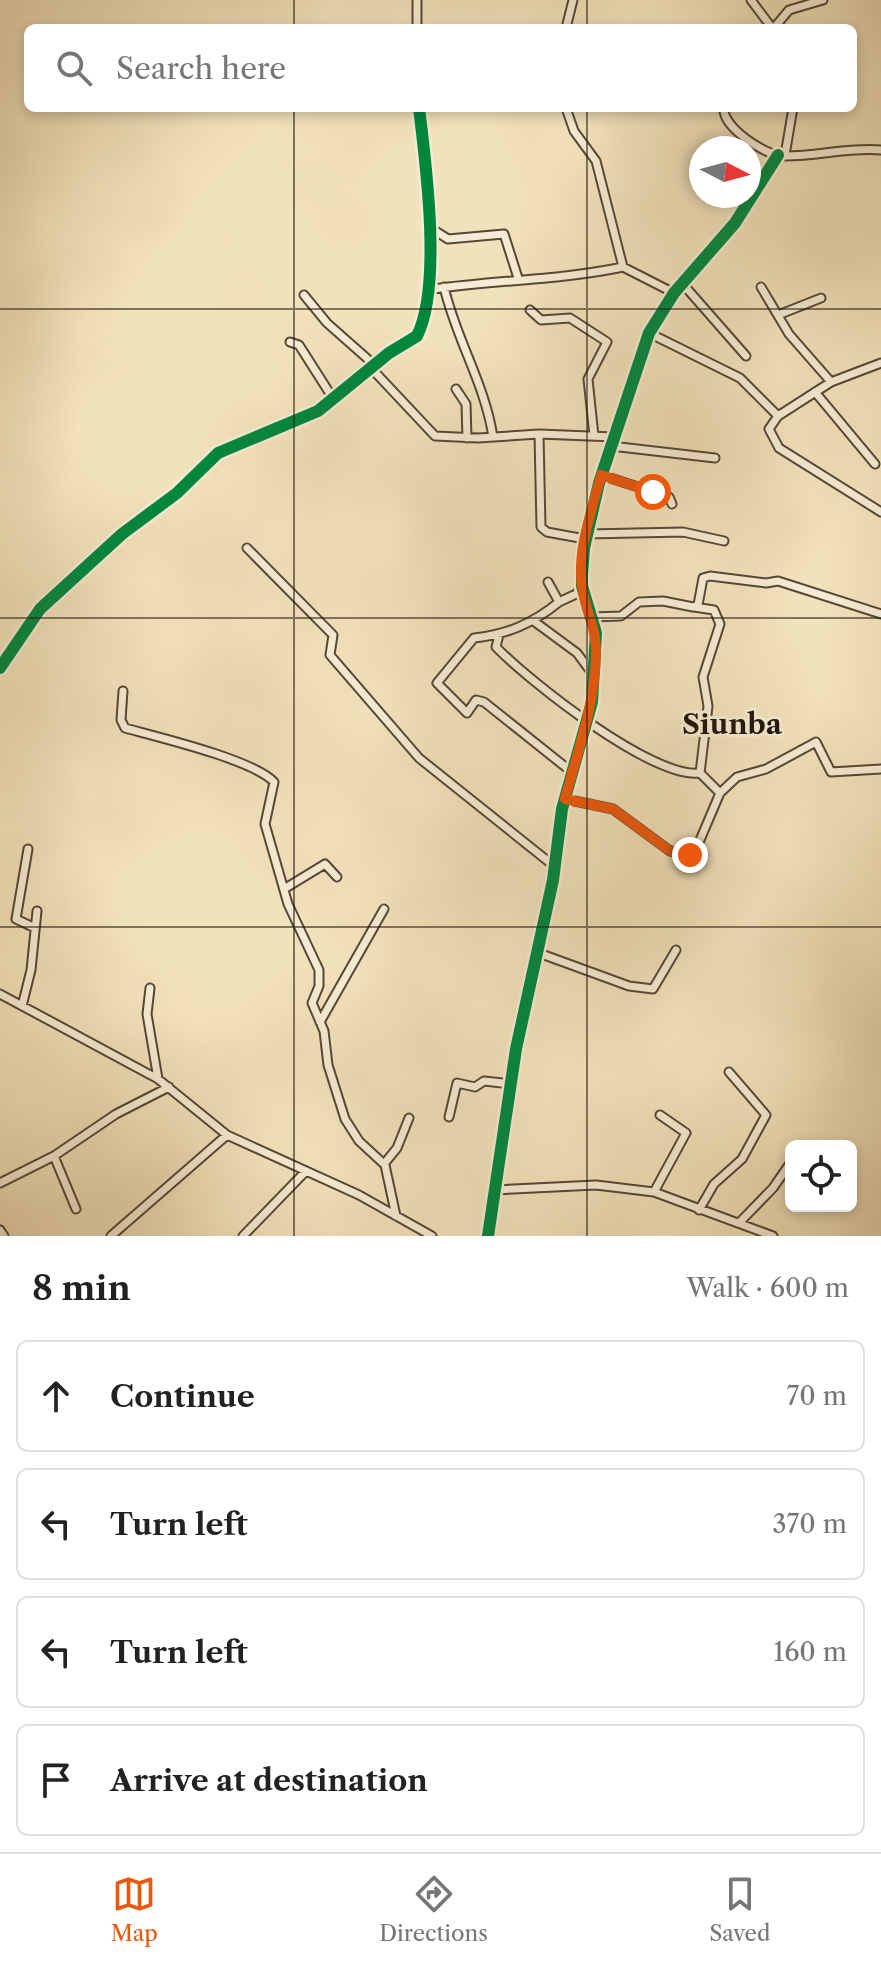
<!DOCTYPE html>
<html lang="en">
<head>
<meta charset="utf-8">
<style>
  body { margin:0; font-family:"Libre Caslon Text",serif; background:#f6f6f6; color:#222 }
  .controls { position:absolute; right:24px; bottom:24px; display:grid; overflow:hidden; border-radius:12px; box-shadow:0 4px 12px #0003 }
  .controls button { width:72px; height:72px; display:grid; place-items:center; padding:0; border:0; border-bottom:2px solid #e0e0e0; background:#fff; color:#222; font:40px sans-serif }
  .compass { position:absolute; left:689px; top:136px; width:72px; height:72px; border-radius:50%; background:#fff; box-shadow:0 4px 12px #0003; rotate:96deg }
  .stop { position:absolute; width:24px; height:24px; margin:-18px; border:6px solid #ea580c; border-radius:50%; background:#fff }
  .stop.end { background:#ea580c; border-color:#fff; box-shadow:0 2px 8px #0008 }
  .list { margin:0; padding:0; list-style:none }
  h2 { display:flex; justify-content:space-between; align-items:center; height:104px; margin:0; padding:0 32px; font-size:34px }
  h2 small { font-size:26px; font-weight:400; color:#767676 }
  .list li { display:grid; grid-template-columns:52px 1fr auto; gap:24px; align-items:center; box-sizing:border-box; height:112px; margin:0 16px 16px; padding:0 16px; border:2px solid #e0e0e0; border-radius:12px }
  .list b { display:block; font-size:30px; white-space:nowrap }
  .list em { font-size:26px; font-style:normal; color:#767676 }
  .icon { flex:none; width:44px; height:44px; fill:none; stroke:currentColor; stroke-width:2; stroke-linecap:round; stroke-linejoin:round }
  .map { position:relative; flex:none; width:881px; height:1236px; overflow:hidden }
  .search { position:absolute; background:#fff; box-shadow:0 4px 12px #0003; left:24px; right:24px; top:24px; height:88px; display:flex; align-items:center; gap:20px; box-sizing:border-box; padding:0 28px; border-radius:12px; color:#767676; font-size:30px }
  .sheet { height:616px; background:#fff }
  nav { display:flex; justify-content:space-around; align-items:center; box-sizing:border-box; height:112px; border-top:2px solid #e0e0e0; background:#fff; font-size:22px; color:#767676 }
  nav a { display:grid; justify-items:center; gap:4px }
  nav .on { color:#ea580c }
  .map>svg:first-child { display:block }
  .lines { fill:none; stroke-linecap:round; stroke-linejoin:round }
  .minor-casing { stroke:#554838; stroke-width:11 }
  .minor { stroke:#f7ecd3; stroke-width:7 }
  .cycleway-casing { stroke:#f7ecd3; stroke-width:17 }
  .cycleway { stroke:#00873e; stroke-width:12 }
  .route { stroke:#ea580c; stroke-width:10 }
  .grid { fill:none; stroke:#21150c; stroke-width:2; stroke-opacity:0.55 }
  .labels { text-anchor:middle; stroke-width:6; stroke-linejoin:round; paint-order:stroke }
  .quarter-label { font-size:28px; font-weight:bold; fill:#21150c; stroke:#f7ecd3 }
</style>
</head>
<body>
<div class="map">
<svg width="881" height="1236" viewBox="0 0 881 1236">
  <rect width="100%" height="100%" fill="#f2e2bb"/>
  <filter id="stains"><feTurbulence type="fractalNoise" baseFrequency=".0025" numOctaves="4"/><feColorMatrix values="0 0 0 0 .2 0 0 0 0 .09 0 0 0 0 .02 0 0 0 .5 -.17"/></filter>
  <radialGradient id="worn" r=".72"><stop offset=".6" stop-color="#630" stop-opacity="0"/><stop offset="1" stop-color="#630" stop-opacity=".3"/></radialGradient>
  <g class="lines">
    <!-- minor casing -->
    <g class="minor-casing">
      <path id="minor" d="M 751,0 L 772,28
        M 417,28 L 417,0
        M 566,28 L 573,0
        M 774,28 L 789,10 L 823,0
        M 566,108 L 574,131 L 596,161 L 623,267 L 674,293
        M 724,108 C 722,127 765,155 782,156 C 814,157 848,147 881,150
        M 785,155 L 793,108
        M 429,227 L 448,239 L 504,234 L 518,278
        M 682,283 L 746,356
        M 444,287 C 456,339 485,384 493,437
        M 761,287 L 789,334 L 831,382
        M 304,295 L 327,323 L 370,361 L 372,369 L 435,436 L 478,438 L 539,434 L 614,437
        M 428,295 L 434,289 C 497,280 561,280 623,267
        M 530,310 L 541,320 L 570,318 L 607,342 L 588,379 L 594,436
        M 778,315 L 821,298
        M 649,333 L 740,378 L 778,416 L 769,429 L 779,448 L 881,512
        M 290,342 L 299,345 L 334,400
        M 456,389 L 466,404 L 467,438
        M 815,392 L 875,464
        M 778,416 L 831,382 L 881,363
        M 539,434 L 541,527 L 547,532 L 585,539
        M 611,446 L 715,458
        M 601,475 L 669,497 L 672,504
        M 587,534 L 683,532 L 724,541
        M 247,548 L 333,635 L 330,655 L 419,758 L 554,866
        M 548,582 L 559,602 L 576,594 L 582,586
        M 559,602 C 532,624 508,634 474,638 L 437,683 L 467,713 L 476,700 L 484,702 L 573,773
        M 694,607 L 714,610 L 720,624 L 703,677 L 708,706 L 700,773
        M 592,617 L 621,616 L 639,602 L 663,601 L 693,607 L 698,605 L 703,578 L 710,576 L 766,583 L 778,581 L 881,614
        M 535,622 L 577,653 L 594,676
        M 499,635 L 496,647 C 530,682 653,779 700,773 L 720,793
        M 0,668 L 40,609 L 122,534 L 177,493 L 218,453 L 318,411 L 389,353 L 417,336 C 442,286 426,165 419,108
        M 123,691 L 121,720 L 125,728 C 158,737 254,760 274,782 L 265,824 L 288,904 L 319,970 L 319,986 L 312,1003 L 324,1031 L 328,1065 L 345,1119 L 359,1141 L 385,1165 L 396,1216
        M 565,799 L 613,809 L 670,851 L 690,855 L 700,840 L 720,793 L 737,777 L 766,769 L 816,742 L 831,772 L 881,769
        M 28,849 L 16,919 L 35,928
        M 284,889 L 325,864 L 337,877
        M 536,952 L 629,986 L 653,989 L 676,950
        M 150,988 L 147,1014 L 158,1079
        M 0,994 L 158,1079 L 227,1135 L 359,1195 L 432,1236
        M 22,1006 L 31,970 L 37,911
        M 320,1022 L 384,909
        M 449,1117 L 457,1083 L 475,1087 L 484,1081 L 511,1084
        M 54,1156 L 76,1209
        M 384,1164 L 397,1148 L 409,1118
        M 0,1183 L 54,1156 L 116,1114 L 169,1087
        M 495,1190 L 596,1185 L 654,1192 L 773,1236
        M 654,1192 L 686,1133 L 660,1115
        M 699,1210 L 714,1184 L 742,1159 L 766,1115 L 729,1072
        M 739,1223 L 773,1188 L 791,1162
        M 0,1230 L 4,1236
        M 111,1236 L 227,1135
        M 243,1236 L 305,1172
        M 488,1236 L 516,1049 L 553,880 L 562,809 L 592,702 L 596,633 L 582,586 L 582,574 L 584,548 L 599,483 L 649,333 L 674,293 L 735,223 L 778,155"/>
    </g>
    <!-- minor -->
    <use href="#minor" class="minor"/>
    <!-- cycleway casing -->
    <g class="cycleway-casing">
      <path id="cycleway" d="M 0,668 L 40,609 L 122,534 L 177,493 L 218,453 L 318,411 L 389,353 L 417,336 C 442,286 426,165 419,108
        M 488,1236 L 516,1049 L 553,880 L 562,809 L 592,702 L 596,633 L 582,586 L 582,574 L 584,548 L 599,483 L 649,333 L 674,293 L 735,223 L 778,155"/>
    </g>
    <!-- cycleway -->
    <use href="#cycleway" class="cycleway"/>
  </g>
  <g class="lines">
    <!-- route -->
    <path class="route" d="M 653,492 L 601,475 L 599,483 C 590,515 577,554 582,587 C 585,611 597,629 596,654 C 595,704 578,750 565,799 L 613,809 L 670,851 L 690,855"/>
  </g>
  <!-- grid -->
  <path class="grid" d="M 294,0 L 294,28M 587,0 L 587,28M 294,108 L 294,1236M 587,108 L 587,1236M 0,309 L 881,309M 0,618 L 881,618M 0,927 L 881,927"/>
  <g class="labels">
    <!-- quarter labels -->
    <g class="quarter-label">
      <text x="732" y="734">Siunba</text>
    </g>
  </g>
  <rect width="100%" height="100%" filter="url(#stains)"/>
  <rect width="100%" height="100%" fill="url(#worn)"/>
</svg>
<div class="controls">
<button><svg class="icon" aria-label="locate" viewBox="0 0 24 24"><circle cx="12" cy="12" r="6"/><path d="M12 2v4M12 18v4M2 12h4M18 12h4"/></svg></button>
</div>
<svg class="compass" viewBox="-18 -18 36 36"><path d="M0-13l5 13h-10z" fill="#e53935"/><path d="M0 13l5-13h-10z" fill="#767676"/></svg>
<div class="stop" style="left:653px;top:492px"></div>
<div class="stop end" style="left:690px;top:855px"></div>
<div class="search"><svg class="icon" aria-label="search" viewBox="0 0 24 24"><circle cx="10" cy="10" r="6"/><path d="M15 15l6 6"/></svg>Search here</div>
</div>
<section class="sheet">
<h2>8 min<small>Walk · 600 m</small></h2>
<ul class="list">
<li><svg class="icon" aria-label="ahead" viewBox="0 0 24 24"><path d="M12 20V5M6 11l6-6 6 6"/></svg><div><b>Continue</b></div><em>70 m</em></li>
<li><svg class="icon" aria-label="left" viewBox="0 0 24 24"><path d="M17 20v-9H6M10 6l-5 5 5 5"/></svg><div><b>Turn left</b></div><em>370 m</em></li>
<li><svg class="icon" aria-label="left" viewBox="0 0 24 24"><path d="M17 20v-9H6M10 6l-5 5 5 5"/></svg><div><b>Turn left</b></div><em>160 m</em></li>
<li><svg class="icon" aria-label="arrive" viewBox="0 0 24 24"><path d="M6 21V4h12l-3 4 3 4H6"/></svg><div><b>Arrive at destination</b></div></li>
</ul>
</section>
<nav>
<a class="on"><svg class="icon" aria-label="map" viewBox="0 0 24 24"><path d="M3 6l6-2 6 2 6-2v14l-6 2-6-2-6 2zM9 4v14M15 6v14"/></svg>Map</a>
<a><svg class="icon" aria-label="directions" viewBox="0 0 24 24"><path d="M12 3l9 9-9 9-9-9zM9 14v-3h6M13 9l2 2-2 2"/></svg>Directions</a>
<a><svg class="icon" aria-label="saved" viewBox="0 0 24 24"><path d="M7 4h10v16l-5-4-5 4z"/></svg>Saved</a>
</nav>
</body>
</html>
